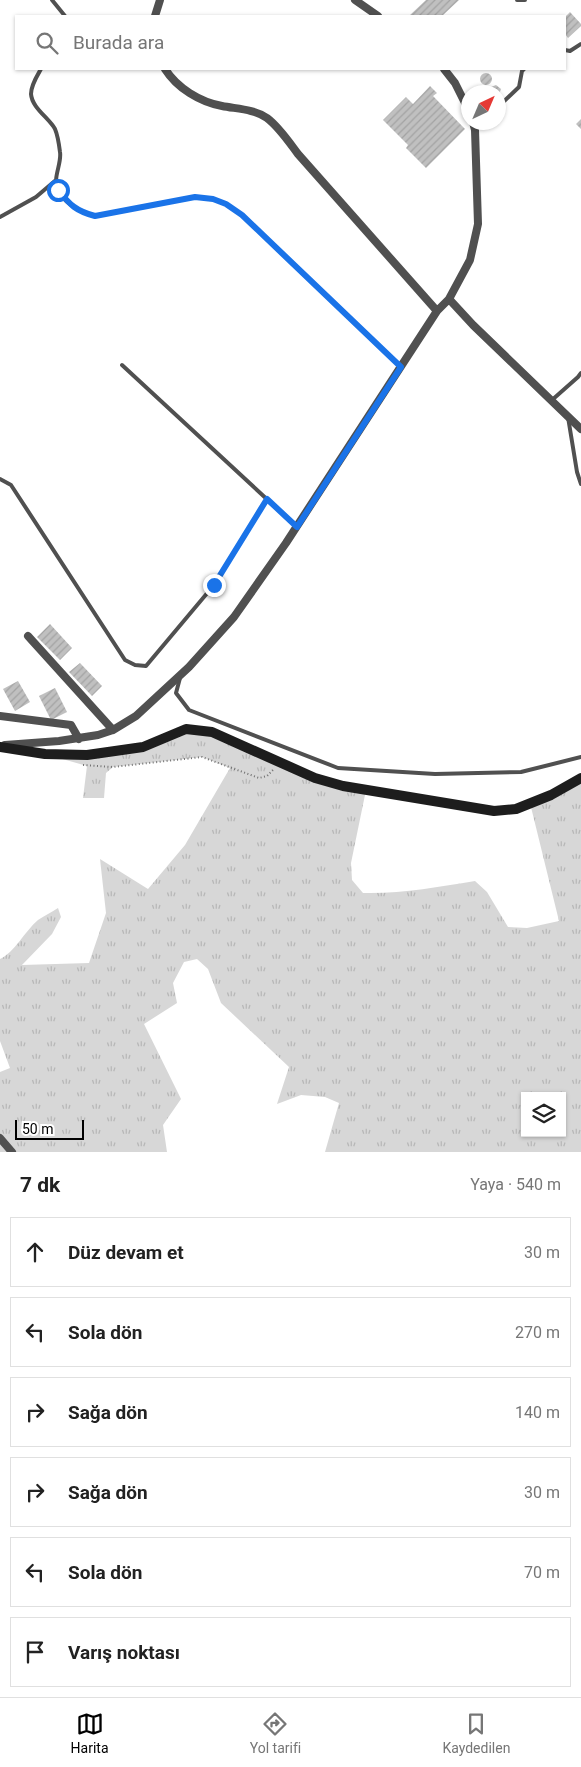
<!DOCTYPE html>
<html lang="tr">
<head>
<meta charset="utf-8">
<style>
  body { margin:0; font-family:Roboto,sans-serif; background:#f6f6f6; color:#222 }
  .controls { position:absolute; right:15px; bottom:15px; display:grid; overflow:hidden; border-radius:0px; box-shadow:0 1px 4px #0004 }
  .controls button { width:45px; height:45px; display:grid; place-items:center; padding:0; border:0; border-bottom:1px solid #e0e0e0; background:#fff; color:#222; font:25px sans-serif }
  .compass { position:absolute; left:461px; top:85px; width:45px; height:45px; border-radius:50%; background:#fff; box-shadow:0 1px 4px #0004; rotate:44deg }
  .scale { position:absolute; left:15px; bottom:12px; width:69px; box-sizing:border-box; padding-left:5px; border:2px solid #000; border-top:0; font-size:14px; line-height:18px; white-space:nowrap; color:#000; -webkit-text-stroke:4px #fff; paint-order:stroke }
  .stop { position:absolute; width:15px; height:15px; margin:-11px; border:4px solid #1a73e8; border-radius:50%; background:#fff }
  .stop.end { background:#1a73e8; border-color:#fff; box-shadow:0 1px 5px #0008 }
  .list { margin:0; padding:0; list-style:none }
  h2 { display:flex; justify-content:space-between; align-items:center; height:65px; margin:0; padding:0 20px; font-size:21px }
  h2 small { font-size:16px; font-weight:400; color:#767676 }
  .list li { display:grid; grid-template-columns:32px 1fr auto; gap:15px; align-items:center; box-sizing:border-box; height:70px; margin:0 10px 10px; padding:0 10px; border:1px solid #e0e0e0; border-radius:0px }
  .list b { display:block; font-size:19px; white-space:nowrap }
  .list em { font-size:16px; font-style:normal; color:#767676 }
  .icon { flex:none; width:28px; height:28px; fill:none; stroke:currentColor; stroke-width:2; stroke-linecap:round; stroke-linejoin:round }
  .map { position:relative; flex:none; width:581px; height:1152px; overflow:hidden }
  .search { position:absolute; background:#fff; box-shadow:0 1px 4px #0004; left:15px; right:15px; top:15px; height:55px; display:flex; align-items:center; gap:12px; box-sizing:border-box; padding:0 18px; border-radius:0px; color:#767676; font-size:19px }
  .sheet { height:545px; background:#fff }
  nav { display:flex; justify-content:space-around; align-items:center; box-sizing:border-box; height:70px; border-top:1px solid #e0e0e0; background:#fff; font-size:14px; color:#767676 }
  nav a { display:grid; justify-items:center; gap:2px }
  nav .on { color:#000 }
  .map>svg:first-child { display:block }
  .grass { fill:url(#grass-tufts); fill-rule:evenodd }
  .building { fill:url(#building-hatch) }
  .lines { fill:none; stroke-linecap:round; stroke-linejoin:round }
  .path { stroke:#727272; stroke-width:2; stroke-dasharray:1 2.5; stroke-linecap:butt }
  .lane { stroke:#505050; stroke-width:4 }
  .street { stroke:#505050; stroke-width:8 }
  .secondary { stroke:#1d1d1d; stroke-width:10 }
  .route { stroke:#1a73e8; stroke-width:6 }
</style>
</head>
<body>
<div class="map">
<svg width="581" height="1152" viewBox="0 0 581 1152">
  <defs>
    <pattern id="grass-tufts" width="24" height="20" patternUnits="userSpaceOnUse" patternTransform="scale(1.25)"><rect width="24" height="20" fill="#d7d7d7"/><path d="M3 7l-1-3M5 7V3M7 7l1-3M15 17l-1-3M17 17v-4M19 17l1-3" fill="none" stroke="#b7b7b7"/></pattern>
    <pattern id="building-hatch" width="6" height="6" patternUnits="userSpaceOnUse" patternTransform="scale(1.25)"><rect width="6" height="6" fill="#c0c0c0"/><path d="M-1 1l2-2M0 6l6-6M5 7l2-2" fill="none" stroke="#a3a3a3"/></pattern>
  </defs>
  <rect width="100%" height="100%" fill="#fff"/>
  <!-- grass -->
  <path class="grass" d="M 212,732 L 315,778 L 366,790 L 351,863 L 352,880 L 363,893 C 401,894 437,887 475,881 L 487,892 L 508,927 L 527,928 L 559,921 L 530,803 L 581,778 L 581,1152 L 325,1152 L 339,1103 L 325,1097 L 301,1095 L 277,1104 L 289,1067 L 221,1003 L 208,969 L 197,959 L 184,962 L 173,983 L 177,1003 L 144,1024 L 181,1099 L 163,1125 L 167,1152 L 0,1152 L 0,1072 L 10,1068 L 0,1041 L 0,959 C 14,953 25,931 38,920 C 44,916 52,912 58,908 L 61,917 L 52,934 L 22,965 L 89,963 L 106,913 L 100,859 L 148,889 L 185,845 L 230,768 L 202,757 L 113,767 L 106,773 L 104,798 L 83,798 L 87,766 L 45,754 L 143,747 L 174,734 ZM 525,1096 L 562,1096 L 562,1133 L 525,1133 Z"/>
  <!-- building -->
  <path class="building" d="M 426,0 L 459,0 L 442,16 L 409,16 Z
    M 570,12 L 581,24 L 581,26 L 568,38 L 565,34 L 565,17 Z
    M480 79a6 6 0 1 1 12 0a6 6 0 1 1-12 0Z
    M 496,85 L 501,89 L 498,97 L 498,92 L 489,92 L 491,87 Z
    M 430,86 L 437,93 L 433,96 L 465,129 L 426,168 L 406,148 L 408,145 L 383,120 L 406,97 L 413,104 Z
    M 581,119 L 581,129 L 576,124 Z
    M 50,624 L 72,648 L 60,660 L 37,637 Z
    M 80,663 L 102,686 L 92,696 L 69,672 Z
    M 18,681 L 30,702 L 15,711 L 3,689 Z
    M 55,688 L 67,712 L 51,720 L 39,696 Z"/>
  <g class="lines">
    <!-- path -->
    <path class="path" d="M 83,765 L 113,767 L 202,757 L 259,778 L 267,776 L 274,769"/>
    <!-- lane -->
    <path class="lane" d="M 52,0 L 65,16
      M 517,0 L 525,0
      M 565,50 L 570,51 L 581,44
      M 41,69 C 37,76 31,85 31,94 C 32,108 49,118 55,129 C 58,136 59,144 60,152 C 62,164 52,178 58,190 C 65,205 81,212 95,216 L 195,197 L 213,199 L 226,204 L 242,215 L 401,367
      M 498,107 L 519,87 L 522,71 L 524,69
      M 475,130 L 483,122
      M 0,217 L 36,197 L 56,180
      M 122,365 L 297,527
      M 552,400 L 578,377 L 581,373
      M 568,417 L 577,472 L 581,484
      M 0,479 L 11,485 L 125,660 L 135,665 L 146,666 L 214,585 L 267,499
      M 180,678 L 176,693 L 189,710 L 338,768 L 435,774 L 521,772 L 581,757"/>
    <!-- street -->
    <path class="street" d="M 355,0 L 378,16
      M 155,16 L 160,0
      M 165,69 C 177,88 200,102 222,106 C 237,109 254,109 267,118 C 279,127 289,142 298,154 L 437,311
      M 444,69 L 455,83 L 468,109
      M 449,299 L 473,325 L 581,429
      M 28,636 L 113,730
      M 0,716 L 71,725 L 79,739
      M 5,745 L 59,741 L 98,735 L 113,730 L 136,716 L 189,667 L 234,617 L 286,543 L 437,311 L 449,299 L 470,260 L 478,224 L 475,130 L 473,122
      M 0,1138 L 12,1152"/>
    <!-- secondary -->
    <path class="secondary" d="M 0,747 L 45,754 L 87,755 L 143,747 L 186,729 L 212,732 L 315,778 L 343,786 L 494,811 L 516,809 L 551,795 L 581,778"/>
  </g>
  <g class="lines">
    <!-- route -->
    <path class="route" d="M 58,190 C 70,205 76,211 95,216 L 195,197 L 213,199 L 226,204 L 242,215 L 401,367 L 297,527 L 267,499 L 214,585"/>
  </g>
</svg>
<div class="controls">
<button><svg class="icon" aria-label="layers" viewBox="0 0 24 24"><path d="M12 4l9 5-9 5-9-5zM3 14l9 5 9-5"/></svg></button>
</div>
<svg class="compass" viewBox="-18 -18 36 36"><path d="M0-13l5 13h-10z" fill="#e53935"/><path d="M0 13l5-13h-10z" fill="#767676"/></svg>
<div class="scale">50 m</div>
<div class="stop" style="left:58px;top:190px"></div>
<div class="stop end" style="left:214px;top:585px"></div>
<div class="search"><svg class="icon" aria-label="search" viewBox="0 0 24 24"><circle cx="10" cy="10" r="6"/><path d="M15 15l6 6"/></svg>Burada ara</div>
</div>
<section class="sheet">
<h2>7 dk<small>Yaya · 540 m</small></h2>
<ul class="list">
<li><svg class="icon" aria-label="ahead" viewBox="0 0 24 24"><path d="M12 20V5M6 11l6-6 6 6"/></svg><div><b>Düz devam et</b></div><em>30 m</em></li>
<li><svg class="icon" aria-label="left" viewBox="0 0 24 24"><path d="M17 20v-9H6M10 6l-5 5 5 5"/></svg><div><b>Sola dön</b></div><em>270 m</em></li>
<li><svg class="icon" aria-label="right" viewBox="0 0 24 24"><path d="M7 20v-9h11M14 6l5 5-5 5"/></svg><div><b>Sağa dön</b></div><em>140 m</em></li>
<li><svg class="icon" aria-label="right" viewBox="0 0 24 24"><path d="M7 20v-9h11M14 6l5 5-5 5"/></svg><div><b>Sağa dön</b></div><em>30 m</em></li>
<li><svg class="icon" aria-label="left" viewBox="0 0 24 24"><path d="M17 20v-9H6M10 6l-5 5 5 5"/></svg><div><b>Sola dön</b></div><em>70 m</em></li>
<li><svg class="icon" aria-label="arrive" viewBox="0 0 24 24"><path d="M6 21V4h12l-3 4 3 4H6"/></svg><div><b>Varış noktası</b></div></li>
</ul>
</section>
<nav>
<a class="on"><svg class="icon" aria-label="map" viewBox="0 0 24 24"><path d="M3 6l6-2 6 2 6-2v14l-6 2-6-2-6 2zM9 4v14M15 6v14"/></svg>Harita</a>
<a><svg class="icon" aria-label="directions" viewBox="0 0 24 24"><path d="M12 3l9 9-9 9-9-9zM9 14v-3h6M13 9l2 2-2 2"/></svg>Yol tarifi</a>
<a><svg class="icon" aria-label="saved" viewBox="0 0 24 24"><path d="M7 4h10v16l-5-4-5 4z"/></svg>Kaydedilen</a>
</nav>
</body>
</html>
